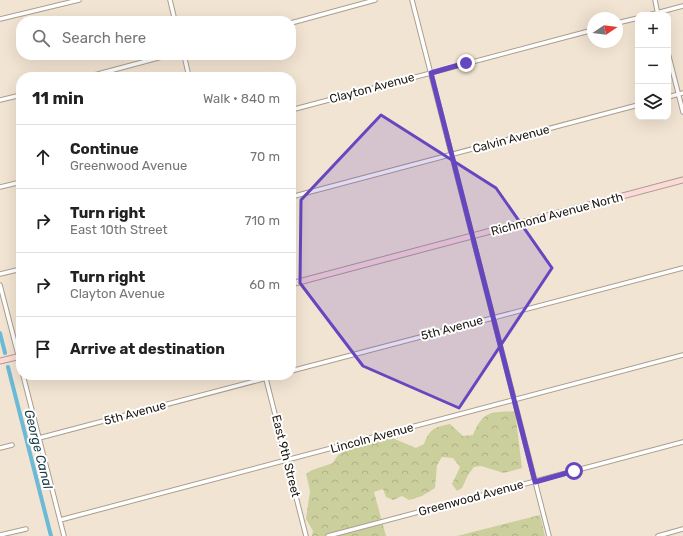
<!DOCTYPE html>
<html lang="en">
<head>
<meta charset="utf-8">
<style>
  body { margin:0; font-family:Rubik,sans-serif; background:#f6f6f6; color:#222 }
  .controls { position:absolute; right:12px; top:12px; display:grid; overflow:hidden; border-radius:8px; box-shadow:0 4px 16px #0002 }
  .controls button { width:36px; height:36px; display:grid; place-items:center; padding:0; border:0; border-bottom:1px solid #e0e0e0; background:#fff; color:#222; font:20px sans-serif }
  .compass { position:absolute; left:587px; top:12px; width:36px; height:36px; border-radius:50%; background:#fff; box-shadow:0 4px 16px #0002; rotate:77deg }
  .stop { position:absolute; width:12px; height:12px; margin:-9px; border:3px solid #6647c0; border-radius:50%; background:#fff }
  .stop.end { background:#6647c0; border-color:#fff; box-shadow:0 1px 4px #0008 }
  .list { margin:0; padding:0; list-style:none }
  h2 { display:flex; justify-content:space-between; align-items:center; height:52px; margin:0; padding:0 16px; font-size:17px }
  h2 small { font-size:13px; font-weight:400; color:#767676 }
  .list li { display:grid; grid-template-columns:26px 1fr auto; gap:12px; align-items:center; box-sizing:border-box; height:64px; padding:0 16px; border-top:1px solid #e0e0e0 }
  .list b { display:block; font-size:15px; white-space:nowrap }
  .list p { margin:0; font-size:13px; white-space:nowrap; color:#767676 }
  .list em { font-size:13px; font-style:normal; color:#767676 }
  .icon { flex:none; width:22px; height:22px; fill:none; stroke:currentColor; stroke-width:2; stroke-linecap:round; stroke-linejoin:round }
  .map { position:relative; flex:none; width:683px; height:536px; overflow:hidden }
  .search { position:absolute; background:#fff; box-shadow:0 4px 16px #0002; left:16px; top:16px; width:280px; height:44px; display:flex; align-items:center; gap:10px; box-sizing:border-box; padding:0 14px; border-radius:16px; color:#767676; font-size:15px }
  .panel { position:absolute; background:#fff; box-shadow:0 4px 16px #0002; left:16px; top:72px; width:280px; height:308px; border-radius:16px }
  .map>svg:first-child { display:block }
  .forest { fill:url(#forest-crowns) }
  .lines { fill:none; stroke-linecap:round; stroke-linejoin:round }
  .canal { stroke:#6cbad7; stroke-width:4 }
  .street-casing { stroke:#ac9e8e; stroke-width:5.5 }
  .secondary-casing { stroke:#ac9e8e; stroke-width:7 }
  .street { stroke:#fff; stroke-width:3.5 }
  .secondary { stroke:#fcdada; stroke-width:5 }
  .route { stroke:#6647c0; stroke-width:5 }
  .marked { fill:#6647c0; fill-opacity:0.2; stroke:#6647c0; stroke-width:3; stroke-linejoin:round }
  .labels { text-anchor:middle; stroke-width:4; stroke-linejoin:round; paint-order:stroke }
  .street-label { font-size:12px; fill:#1c1711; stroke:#fff }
  .water-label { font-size:13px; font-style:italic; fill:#1a3e4b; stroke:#fff }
</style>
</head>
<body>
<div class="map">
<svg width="683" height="536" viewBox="0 0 683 536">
  <defs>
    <pattern id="forest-crowns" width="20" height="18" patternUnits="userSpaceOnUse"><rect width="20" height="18" fill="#cbcf9c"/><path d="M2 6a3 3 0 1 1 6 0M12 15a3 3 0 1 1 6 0" fill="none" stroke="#aeb185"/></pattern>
  </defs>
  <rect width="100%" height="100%" fill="#f2e4d2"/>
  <!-- forest -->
  <path class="forest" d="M 515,411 L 522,468 L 504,473 L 481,466 L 474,467 L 468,475 L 462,488 L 457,491 L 452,484 L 460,467 L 453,458 L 442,457 L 437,465 L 435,488 L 422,496 L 409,500 L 402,496 L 393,500 L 386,497 L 383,489 L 374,492 L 386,536 L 312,536 L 313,531 L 306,519 L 310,491 L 306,474 L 312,470 L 333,463 L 338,455 L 350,447 L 378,442 L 390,437 L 416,448 L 424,444 C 430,429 434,427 450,424 L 463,436 L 473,435 C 478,423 484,412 499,412 C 505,411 510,412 515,411 Z
    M 540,515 L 545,536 L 457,536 Z"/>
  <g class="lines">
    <!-- canal -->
    <path class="canal" d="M 0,333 L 5,353
      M 8,367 L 51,536"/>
    <!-- street casing -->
    <g class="street-casing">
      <path id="street" d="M 170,0 L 175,21
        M 412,0 L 549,536
        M 655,0 L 658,15
        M 649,15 L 683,6
        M 0,19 L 79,0
        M 291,23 L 375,0
        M 617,23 L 638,18
        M 668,53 L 683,112
        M 184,55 L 189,77
        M 87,77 L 169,55
        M 668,97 L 683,93
        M 0,100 L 21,95
        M 291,110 L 593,30
        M 0,187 L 21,182
        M 291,197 L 638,105
        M 0,274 L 21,269
        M 0,285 L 21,366
        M 291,371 L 683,268
        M 23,375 L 64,536
        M 265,375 L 306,536
        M 39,438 L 278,375
        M 0,448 L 12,445
        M 60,520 L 683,355
        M 0,535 L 26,529
        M 328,536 L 683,442
        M 658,536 L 683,529"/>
    </g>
    <!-- secondary casing -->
    <g class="secondary-casing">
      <path id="secondary" d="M 291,284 L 683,180
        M 0,361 L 21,356"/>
    </g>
    <!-- street -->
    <use href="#street" class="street"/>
    <!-- secondary -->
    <use href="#secondary" class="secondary"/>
  </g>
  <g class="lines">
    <!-- route -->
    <path class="route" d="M 466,63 L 431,73 L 535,482 L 574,471"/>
  </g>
  <!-- marked area -->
  <path class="marked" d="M 381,115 L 496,188 L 552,268 L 459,408 L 363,366 L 300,283 L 301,200 Z"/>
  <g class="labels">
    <!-- street labels -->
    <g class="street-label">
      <text transform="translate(372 88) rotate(-15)" y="4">Clayton Avenue</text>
      <text transform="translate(511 139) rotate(-15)" y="4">Calvin Avenue</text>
      <text transform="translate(557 214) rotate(-15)" y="4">Richmond Avenue North</text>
      <text transform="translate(452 328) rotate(-15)" y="4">5th Avenue</text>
      <text transform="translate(135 413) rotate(-15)" y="4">5th Avenue</text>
      <text transform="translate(372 438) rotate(-15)" y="4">Lincoln Avenue</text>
      <text transform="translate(286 456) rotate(76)" y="4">East 9th Street</text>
      <text transform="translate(471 498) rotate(-15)" y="4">Greenwood Avenue</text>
    </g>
    <!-- water labels -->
    <g class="water-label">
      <text transform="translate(39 449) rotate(76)" y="5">George Canal</text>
    </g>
  </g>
</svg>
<div class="controls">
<button>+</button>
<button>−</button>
<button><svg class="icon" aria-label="layers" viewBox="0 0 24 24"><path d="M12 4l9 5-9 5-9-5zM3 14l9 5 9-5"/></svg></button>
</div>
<svg class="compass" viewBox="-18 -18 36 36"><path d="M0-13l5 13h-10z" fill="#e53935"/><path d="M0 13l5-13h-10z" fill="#767676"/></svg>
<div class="stop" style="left:574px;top:471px"></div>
<div class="stop end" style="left:466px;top:63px"></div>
<div class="search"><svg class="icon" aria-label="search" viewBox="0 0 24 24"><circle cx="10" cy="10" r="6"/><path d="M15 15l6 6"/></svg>Search here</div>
<section class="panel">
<h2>11 min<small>Walk · 840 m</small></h2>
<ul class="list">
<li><svg class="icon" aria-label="ahead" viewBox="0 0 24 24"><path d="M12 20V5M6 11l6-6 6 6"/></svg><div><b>Continue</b><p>Greenwood Avenue</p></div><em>70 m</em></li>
<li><svg class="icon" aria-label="right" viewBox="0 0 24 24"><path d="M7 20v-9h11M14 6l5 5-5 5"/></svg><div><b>Turn right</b><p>East 10th Street</p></div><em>710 m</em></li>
<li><svg class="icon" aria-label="right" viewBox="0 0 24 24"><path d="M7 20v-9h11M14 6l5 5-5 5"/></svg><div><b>Turn right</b><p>Clayton Avenue</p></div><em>60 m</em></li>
<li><svg class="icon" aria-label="arrive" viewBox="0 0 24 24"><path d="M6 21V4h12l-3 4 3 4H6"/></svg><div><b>Arrive at destination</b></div></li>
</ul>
</section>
</div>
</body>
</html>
